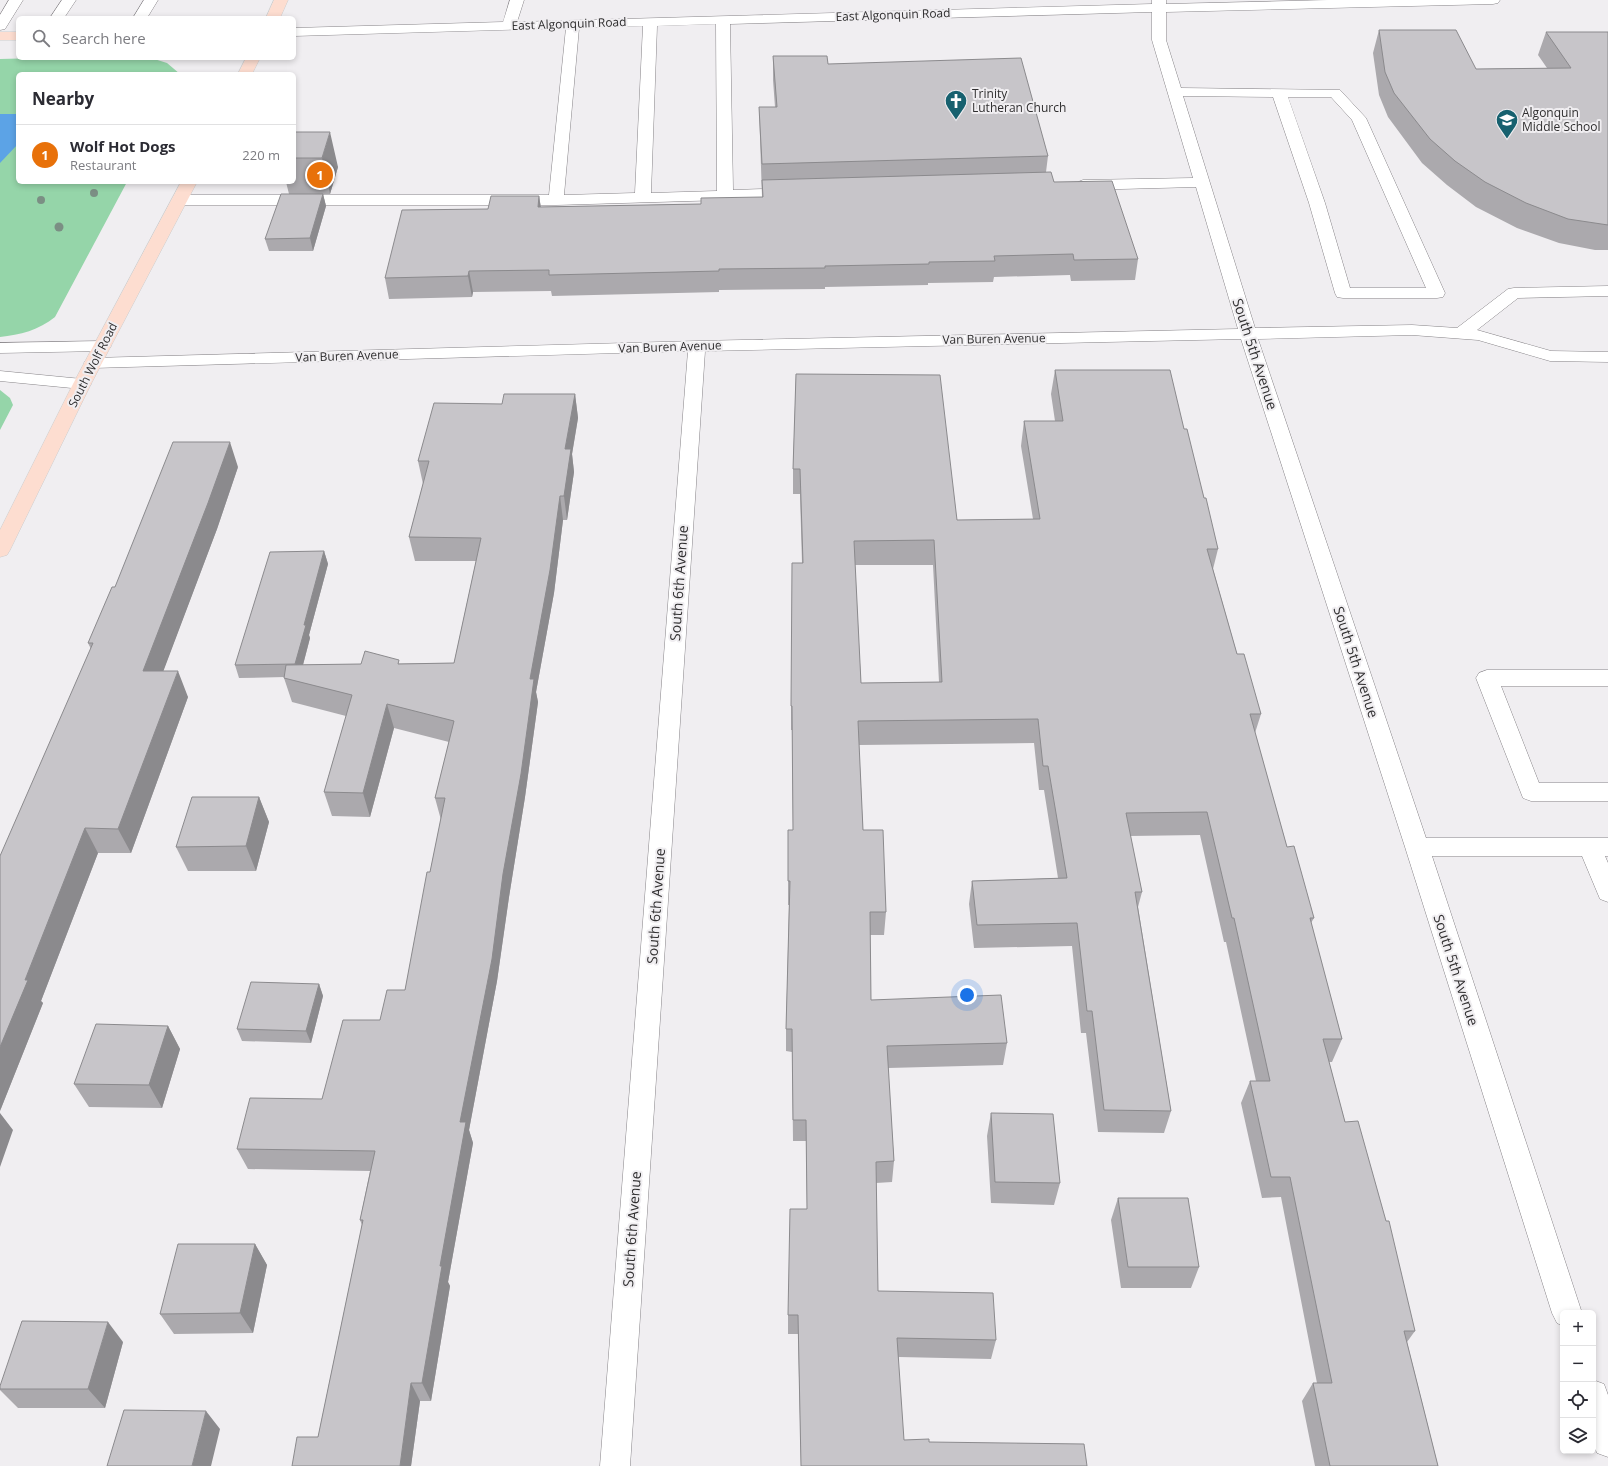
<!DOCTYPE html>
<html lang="en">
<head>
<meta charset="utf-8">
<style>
  body { margin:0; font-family:"Open Sans",sans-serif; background:#f2f2f3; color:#2b2b33 }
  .controls { position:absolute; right:12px; bottom:12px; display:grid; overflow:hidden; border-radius:6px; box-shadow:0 2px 6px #0003 }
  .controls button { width:36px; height:36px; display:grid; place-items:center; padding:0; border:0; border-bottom:1px solid #e1e1e2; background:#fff; color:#2b2b33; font:20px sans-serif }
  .you { position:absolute; left:967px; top:995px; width:14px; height:14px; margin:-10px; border:3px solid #fff; border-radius:50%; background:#1a73e8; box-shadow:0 0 0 6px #1a73e833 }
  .badge { display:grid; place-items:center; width:26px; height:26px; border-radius:50%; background:#17616f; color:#fff; font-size:13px; font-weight:700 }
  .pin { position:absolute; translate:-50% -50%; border:2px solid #fff; box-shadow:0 1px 4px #0006 }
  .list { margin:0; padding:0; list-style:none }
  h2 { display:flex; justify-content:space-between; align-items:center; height:52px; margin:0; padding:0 16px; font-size:17px }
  h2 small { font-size:13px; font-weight:400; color:#7c7c81 }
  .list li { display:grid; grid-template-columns:26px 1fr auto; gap:12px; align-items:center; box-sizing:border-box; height:60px; padding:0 16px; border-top:1px solid #e1e1e2 }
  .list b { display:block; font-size:15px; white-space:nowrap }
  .list p { margin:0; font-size:13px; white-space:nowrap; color:#7c7c81 }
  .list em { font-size:13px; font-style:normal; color:#7c7c81 }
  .icon { flex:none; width:22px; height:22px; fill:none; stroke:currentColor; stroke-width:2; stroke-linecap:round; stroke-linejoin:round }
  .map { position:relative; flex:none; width:1608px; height:1466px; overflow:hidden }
  .search { position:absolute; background:#fff; box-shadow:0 2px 6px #0003; left:16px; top:16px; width:280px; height:44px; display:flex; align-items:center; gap:10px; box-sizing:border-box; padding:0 14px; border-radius:6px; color:#7c7c81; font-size:15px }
  .panel { position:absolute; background:#fff; box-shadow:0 2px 6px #0003; left:16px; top:72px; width:280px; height:112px; border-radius:6px }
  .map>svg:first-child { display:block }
  .green { fill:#95d5a9 }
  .water { fill:#5ca3e6 }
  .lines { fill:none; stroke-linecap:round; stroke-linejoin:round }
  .minor-casing { stroke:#878488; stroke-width:1 }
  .major-casing { stroke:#cdcdcd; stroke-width:1 }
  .minor { fill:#fff; fill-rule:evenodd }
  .major { fill:#fdddd0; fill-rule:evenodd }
  .tree { fill:#7b8f84 }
  .wall { fill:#aba9ad; fill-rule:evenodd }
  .shaded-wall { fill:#8b8a8d }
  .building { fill:#c7c5c9; stroke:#8b8a8d; fill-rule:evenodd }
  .labels { text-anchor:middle; stroke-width:4; stroke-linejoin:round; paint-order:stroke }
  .far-street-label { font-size:12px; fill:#2f2e2f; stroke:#f0eef1 }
  .far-poi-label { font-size:12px; fill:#2f2e2f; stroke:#f0eef1; text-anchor:start }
  .street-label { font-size:14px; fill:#2f2e2f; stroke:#f0eef1 }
</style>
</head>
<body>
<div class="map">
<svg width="1608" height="1466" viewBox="0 0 1608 1466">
  <rect width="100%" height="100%" fill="#f0eef1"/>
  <!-- green -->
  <path class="green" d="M 39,58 L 151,58 L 167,63 L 180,74 L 18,74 L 18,182 L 127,182 L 55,317 C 39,330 20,335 0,337 L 0,59 Z
    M 0,390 L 10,398 L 13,405 L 0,430 Z"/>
  <!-- water -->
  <path class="water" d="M 0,114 L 18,114 L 18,144 L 0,163 Z"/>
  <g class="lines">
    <!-- minor casing -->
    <g class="minor-casing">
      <path id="minor" d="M 9,0 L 23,0 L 5,29 L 0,30 L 0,15 Z
        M 62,0 L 76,0 L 64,18 L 50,18 Z
        M 144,0 L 158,0 L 147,18 L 133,18 Z
        M 510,0 L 524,0 L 517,22 L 1152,4 L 1152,0 L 1166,0 L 1166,4 L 1328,0 L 1500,0 L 1498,3 L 1493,4 L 1166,12 L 1166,40 L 1181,88 L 1340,90 L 1366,118 L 1445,293 L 1443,297 L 1437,298 L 1343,298 L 1337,297 L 1335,293 L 1309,203 L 1273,97 L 1183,96 L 1255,328 L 1412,325 L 1457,328 L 1508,289 L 1514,288 L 1608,286 L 1608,296 L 1518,298 L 1477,330 L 1551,351 L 1608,352 L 1608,362 L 1550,361 L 1478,340 L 1412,335 L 1258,339 L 1426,838 L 1608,838 L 1608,856 L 1605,856 L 1608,863 L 1608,902 L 1600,899 L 1582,856 L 1432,856 L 1582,1313 L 1563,1313 L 1563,1326 L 1557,1323 L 1552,1313 L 1405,847 L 1241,339 L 705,351 L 630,1466 L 600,1466 L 688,351 L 93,368 L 87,367 L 84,363 L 87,359 L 93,358 L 697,341 L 1238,329 L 1196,187 L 1083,190 L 1078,188 L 1075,185 L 1078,182 L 1083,180 L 1193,178 L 1152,40 L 1152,12 L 730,24 L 733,190 L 792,188 L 797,190 L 800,193 L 797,196 L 792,198 L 556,205 L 180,205 L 175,203 L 172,200 L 175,197 L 180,195 L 549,195 L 566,28 L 294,36 L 294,28 L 503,22 ZM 716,24 L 717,191 L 651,193 L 657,26 ZM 643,26 L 635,193 L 564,195 L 579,28 ZM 1288,97 L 1331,97 L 1352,120 L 1426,288 L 1350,288 L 1325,203 Z
        M 102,341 L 108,342 L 111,346 L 108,350 L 102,351 L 0,353 L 0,343 Z
        M 0,371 L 82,379 L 88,380 L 91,384 L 88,388 L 82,389 L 0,381 Z
        M 1487,670 L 1608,670 L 1608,686 L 1501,686 L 1539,783 L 1608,783 L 1608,801 L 1531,801 L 1523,798 L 1476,678 L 1479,673 Z
        M 1593,1380 L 1604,1384 L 1608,1395 L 1608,1457 L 1597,1453 L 1593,1443 Z"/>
    </g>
    <!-- major casing -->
    <g class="major-casing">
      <path id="major" d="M 274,0 L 288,0 L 280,18 L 266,18 Z
        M 0,32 L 18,32 L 18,40 L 0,40 Z
        M 246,58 L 260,58 L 252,74 L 238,74 Z
        M 181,182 L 197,182 L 91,384 L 10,550 L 7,555 L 0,557 L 0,530 L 73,384 Z"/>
    </g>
    <!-- minor -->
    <use href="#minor" class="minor"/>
    <!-- major -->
    <use href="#major" class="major"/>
  </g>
  <!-- trees -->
  <g class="tree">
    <circle cx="94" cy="193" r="4"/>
    <circle cx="41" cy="200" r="4"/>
    <circle cx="59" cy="227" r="4.5"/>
  </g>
  <!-- wall -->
  <path class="wall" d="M 1379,30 L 1476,69 L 1547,68 L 1538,55 L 1546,32 L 1608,32 L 1608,250 L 1595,250 L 1559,243 L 1517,228 L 1476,207 L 1447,185 L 1422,163 L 1388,117 L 1379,95 L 1373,53 Z
    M 773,56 L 828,64 L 1048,156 L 1046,172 L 1054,182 L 1138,259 L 1135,280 L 1071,281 L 1070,275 L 994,277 L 993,282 L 928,283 L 928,285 L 825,287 L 825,289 L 719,290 L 719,292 L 552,296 L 551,291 L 473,292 L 472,297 L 389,299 L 385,278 L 488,209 L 539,196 L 541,207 L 701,204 L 762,197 L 759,107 L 775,107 L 773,80 Z
    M 294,132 L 338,167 L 330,194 L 289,194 L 286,182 L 294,182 Z
    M 323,194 L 326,206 L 313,251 L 269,251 L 265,239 Z
    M 1055,370 L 1184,429 L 1204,498 L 1218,549 L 1213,569 L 1237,654 L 1261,714 L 1255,733 L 1287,847 L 1314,918 L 1311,923 L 1342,1039 L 1332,1062 L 1329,1062 L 1345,1122 L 1415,1331 L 1407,1342 L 1438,1466 L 1315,1466 L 1302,1401 L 1313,1383 L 1317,1383 L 1281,1197 L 1262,1198 L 1241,1103 L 1250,1081 L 1256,1081 L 1226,942 L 1224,942 L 1200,835 L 1130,836 L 1142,892 L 1138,907 L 1171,1111 L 1164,1133 L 1098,1132 L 1086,1033 L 1081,1033 L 1072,946 L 974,948 L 969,904 L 972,881 L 1058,878 L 1044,790 L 1039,790 L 1034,743 L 859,745 L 863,830 L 886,912 L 884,935 L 870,935 L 871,1000 L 1007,1043 L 1003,1065 L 888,1068 L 894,1161 L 892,1182 L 876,1183 L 878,1291 L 996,1340 L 991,1359 L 899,1357 L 801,1466 L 798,1334 L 788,1334 L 788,1315 L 807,1209 L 806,1141 L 793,1141 L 792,1052 L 786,1051 L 786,1029 L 789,905 L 788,905 L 788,881 L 793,830 L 792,730 L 791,730 L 791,706 L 802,563 L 800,494 L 793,494 L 793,469 L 796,374 L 957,520 L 1033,519 L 1021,446 L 1024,421 L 1055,421 L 1051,394 ZM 855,565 L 933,565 L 939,682 L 861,683 Z
    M 575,394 L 578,418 L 572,454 L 574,472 L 567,520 L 563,520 L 554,593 L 536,692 L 538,702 L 525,797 L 509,897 L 497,981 L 469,1130 L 473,1143 L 448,1282 L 450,1286 L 431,1401 L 420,1401 L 411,1466 L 292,1466 L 318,1437 L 362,1225 L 360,1220 L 370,1171 L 248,1169 L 237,1149 L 322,1099 L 380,1020 L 405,990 L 441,820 L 435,798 L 449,742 L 394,728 L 370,817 L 332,816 L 324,792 L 346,716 L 292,702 L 284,678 L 285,677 L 239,678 L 235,665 L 324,551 L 328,564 L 309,635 L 310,638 L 303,665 L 454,663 L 476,561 L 415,561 L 409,537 L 423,484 L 418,461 L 502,404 Z
    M 238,467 L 217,529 L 163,671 L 188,697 L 131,853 L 98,853 L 41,1001 L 43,1003 L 0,1111 L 91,649 L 88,643 Z
    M 259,797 L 269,822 L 256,871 L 188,871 L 176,847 Z
    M 319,984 L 323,996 L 311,1043 L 242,1041 L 237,1029 Z
    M 168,1026 L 180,1049 L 162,1108 L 89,1107 L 74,1084 Z
    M 991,1113 L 1060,1183 L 1054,1205 L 991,1203 L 987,1136 Z
    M 1118,1198 L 1199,1267 L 1191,1288 L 1121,1288 L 1111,1220 Z
    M 255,1244 L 267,1265 L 253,1333 L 174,1334 L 160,1314 Z
    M 123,1342 L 105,1408 L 18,1408 L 0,1390 L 0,1386 Z"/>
  <!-- shaded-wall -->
  <path class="shaded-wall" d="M 330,132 L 338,167 L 330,194 L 322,158 Z
    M 323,194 L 326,206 L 313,251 L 310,238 Z
    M 539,196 L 542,216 L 538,207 Z
    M 469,271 L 473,292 L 472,297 L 468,276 Z
    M 575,394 L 578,418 L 572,454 L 574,472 L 567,520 L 564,496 L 565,449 Z
    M 230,442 L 238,467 L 217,529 L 154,696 L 143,671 Z
    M 560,496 L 563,520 L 554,593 L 536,692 L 538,702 L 525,797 L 509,897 L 497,981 L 469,1130 L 473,1143 L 448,1282 L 450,1286 L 431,1401 L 422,1383 L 440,1266 L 460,1122 L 530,679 Z
    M 324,551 L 328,564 L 309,635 L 310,638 L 300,676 L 295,664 L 304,625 Z
    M 178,671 L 188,697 L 131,853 L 118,829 Z
    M 387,704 L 394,728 L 370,817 L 363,793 Z
    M 259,797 L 269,822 L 256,871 L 246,846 Z
    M 85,828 L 98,853 L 41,1001 L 43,1003 L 0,1111 L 0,1047 L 25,980 Z
    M 319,984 L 323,996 L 311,1043 L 306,1031 Z
    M 168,1026 L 180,1049 L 162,1108 L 149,1085 Z
    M 0,1113 L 13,1130 L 0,1167 Z
    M 255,1244 L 267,1265 L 253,1333 L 240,1313 Z
    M 108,1322 L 123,1342 L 105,1408 L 88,1389 Z
    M 411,1383 L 420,1401 L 411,1466 L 400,1466 Z
    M 206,1411 L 220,1429 L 211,1466 L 192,1466 Z"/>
  <!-- building -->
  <path class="building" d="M 1379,30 L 1456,30 L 1476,69 L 1571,68 L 1546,32 L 1608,32 L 1608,225 L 1568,219 L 1526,203 L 1485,182 L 1455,161 L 1430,139 L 1394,93 L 1385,72 Z
    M 773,56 L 827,56 L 828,64 L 1021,58 L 1048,156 L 762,164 L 759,107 L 777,107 Z
    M 294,132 L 330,132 L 322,158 L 294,158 Z
    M 1051,172 L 1054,182 L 1112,181 L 1138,259 L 1074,260 L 1073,254 L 994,256 L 995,261 L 929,262 L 929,264 L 825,266 L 825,268 L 719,269 L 719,271 L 549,275 L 549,270 L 469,271 L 468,276 L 385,278 L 402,210 L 488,209 L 491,196 L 539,196 L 538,207 L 701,204 L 701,198 L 763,197 L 762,180 Z
    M 281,194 L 323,194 L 310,238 L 265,239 Z
    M 1055,370 L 1170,370 L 1184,429 L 1187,429 L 1204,498 L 1206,498 L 1218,549 L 1207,549 L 1237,654 L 1244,654 L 1261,714 L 1250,714 L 1287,847 L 1294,846 L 1314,918 L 1310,918 L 1342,1039 L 1323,1039 L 1345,1122 L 1358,1121 L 1386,1221 L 1389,1221 L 1415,1331 L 1404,1331 L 1438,1466 L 1330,1466 L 1313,1383 L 1332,1383 L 1290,1177 L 1271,1177 L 1250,1081 L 1270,1081 L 1234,918 L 1232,918 L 1207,812 L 1126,813 L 1142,892 L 1135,892 L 1171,1111 L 1104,1110 L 1092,1011 L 1087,1011 L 1077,923 L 977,925 L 972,881 L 1067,878 L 1048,766 L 1043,766 L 1038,719 L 858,721 L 863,830 L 883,830 L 886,912 L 870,912 L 871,1000 L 1001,995 L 1007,1043 L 887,1046 L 894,1161 L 876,1162 L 878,1291 L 993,1293 L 996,1340 L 897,1338 L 904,1440 L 929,1439 L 929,1442 L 1084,1444 L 1087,1466 L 801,1466 L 798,1315 L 788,1315 L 790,1209 L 807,1209 L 806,1120 L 793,1120 L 792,1029 L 786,1029 L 790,881 L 788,881 L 788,830 L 793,830 L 792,706 L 791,706 L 792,563 L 803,563 L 800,469 L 793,469 L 796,374 L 940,375 L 957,520 L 1040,519 L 1024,421 L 1063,421 ZM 934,540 L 942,682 L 861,683 L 854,541 Z
    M 504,394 L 575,394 L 565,449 L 571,449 L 564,496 L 560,496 L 550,570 L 530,679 L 534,679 L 521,774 L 503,874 L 492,959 L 460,1122 L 466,1122 L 440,1266 L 442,1266 L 422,1383 L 411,1383 L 400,1466 L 292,1466 L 297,1437 L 318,1437 L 363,1220 L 360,1220 L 375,1151 L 237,1149 L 250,1098 L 322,1099 L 343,1020 L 380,1020 L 387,990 L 405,990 L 427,872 L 430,872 L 445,798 L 435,798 L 454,721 L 387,704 L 363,793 L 324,792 L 352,695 L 284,678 L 286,665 L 361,664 L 365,651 L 399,660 L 398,664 L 454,663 L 481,538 L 409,537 L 429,461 L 418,461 L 434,403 L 502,404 Z
    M 173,442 L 230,442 L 208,503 L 143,671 L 178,671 L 118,829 L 85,828 L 25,980 L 28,980 L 0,1047 L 0,856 L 93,643 L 88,643 L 112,587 L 115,587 Z
    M 324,551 L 304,625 L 306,625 L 295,664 L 235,665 L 270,552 Z
    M 192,797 L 259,797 L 246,846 L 176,847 Z
    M 251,982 L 319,984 L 306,1031 L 237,1029 Z
    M 96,1024 L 168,1026 L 149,1085 L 74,1084 Z
    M 991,1113 L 1053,1114 L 1060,1183 L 995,1182 Z
    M 1118,1198 L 1188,1198 L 1199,1267 L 1128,1267 Z
    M 178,1244 L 255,1244 L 240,1313 L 160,1314 Z
    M 22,1321 L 108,1322 L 88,1389 L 0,1389 L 0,1386 Z
    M 124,1410 L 206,1411 L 192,1466 L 107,1466 Z"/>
  <!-- icons -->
  <defs>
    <g id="church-pin" transform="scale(1.15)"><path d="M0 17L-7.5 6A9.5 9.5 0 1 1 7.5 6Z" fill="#17616f" stroke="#f0eef1"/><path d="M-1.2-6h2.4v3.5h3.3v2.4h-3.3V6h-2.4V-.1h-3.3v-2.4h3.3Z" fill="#fff"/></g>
    <g id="school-pin" transform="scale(1.15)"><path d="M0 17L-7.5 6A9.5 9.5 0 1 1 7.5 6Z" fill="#17616f" stroke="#f0eef1"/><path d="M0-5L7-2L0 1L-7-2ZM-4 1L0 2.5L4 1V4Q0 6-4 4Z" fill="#fff"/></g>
  </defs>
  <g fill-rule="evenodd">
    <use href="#church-pin" x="956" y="101"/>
    <use href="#school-pin" x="1507" y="120"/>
  </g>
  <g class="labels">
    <!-- far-street labels -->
    <g class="far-street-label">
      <text transform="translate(893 15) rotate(-2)" y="4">East Algonquin Road</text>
      <text transform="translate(569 24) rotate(-2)" y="4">East Algonquin Road</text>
      <text transform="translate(994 339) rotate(-1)" y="4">Van Buren Avenue</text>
      <text transform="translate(670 347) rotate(-2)" y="4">Van Buren Avenue</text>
      <text transform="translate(347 356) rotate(-2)" y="4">Van Buren Avenue</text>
      <text transform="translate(93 365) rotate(-63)" y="4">South Wolf Road</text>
    </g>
    <!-- far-poi labels -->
    <g class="far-poi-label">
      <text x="972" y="98">Trinity<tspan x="972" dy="14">Lutheran Church</tspan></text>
      <text x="1522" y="117">Algonquin<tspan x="1522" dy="14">Middle School</tspan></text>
    </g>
    <!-- street labels -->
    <g class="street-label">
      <text transform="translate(1255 354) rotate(72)" y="5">South 5th Avenue</text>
      <text transform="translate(679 583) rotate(-86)" y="5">South 6th Avenue</text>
      <text transform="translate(1356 662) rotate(72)" y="5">South 5th Avenue</text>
      <text transform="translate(656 906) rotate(-86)" y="5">South 6th Avenue</text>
      <text transform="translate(1456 970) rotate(72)" y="5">South 5th Avenue</text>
      <text transform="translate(632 1229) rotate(-86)" y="5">South 6th Avenue</text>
    </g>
  </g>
</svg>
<div class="controls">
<button>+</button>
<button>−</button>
<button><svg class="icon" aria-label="locate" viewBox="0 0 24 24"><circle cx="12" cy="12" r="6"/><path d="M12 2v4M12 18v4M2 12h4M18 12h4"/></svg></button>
<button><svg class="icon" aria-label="layers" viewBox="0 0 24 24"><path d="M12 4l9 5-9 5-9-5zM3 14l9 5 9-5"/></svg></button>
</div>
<div class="you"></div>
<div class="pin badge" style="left:320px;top:175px;background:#e8710a">1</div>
<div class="search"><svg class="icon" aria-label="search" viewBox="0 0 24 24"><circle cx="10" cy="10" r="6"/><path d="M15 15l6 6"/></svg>Search here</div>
<section class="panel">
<h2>Nearby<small></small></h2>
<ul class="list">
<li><span class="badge" style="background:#e8710a">1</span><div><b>Wolf Hot Dogs</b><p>Restaurant</p></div><em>220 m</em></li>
</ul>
</section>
</div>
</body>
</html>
